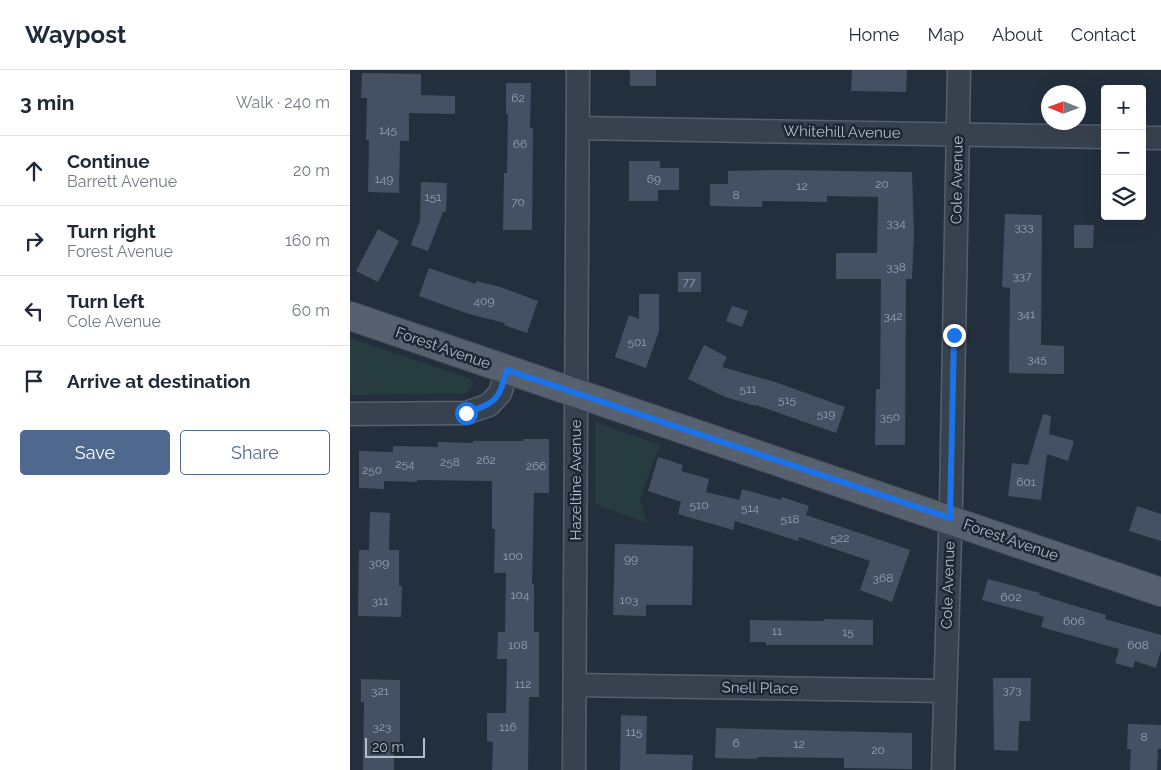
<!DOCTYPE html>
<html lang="en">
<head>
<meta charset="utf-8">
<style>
  body { margin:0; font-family:Raleway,sans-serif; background:#f2f2f3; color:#1f2937 }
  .controls { position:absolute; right:15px; top:15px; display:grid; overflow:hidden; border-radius:5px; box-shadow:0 5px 20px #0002 }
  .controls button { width:45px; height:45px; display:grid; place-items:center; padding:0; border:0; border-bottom:1px solid #e0e1e3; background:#fff; color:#1f2937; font:25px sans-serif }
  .compass { position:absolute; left:691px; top:15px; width:45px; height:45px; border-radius:50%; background:#fff; box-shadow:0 5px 20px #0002; rotate:271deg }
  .scale { position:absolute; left:15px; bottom:12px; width:60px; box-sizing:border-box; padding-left:5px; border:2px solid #b4bcc9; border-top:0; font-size:14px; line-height:18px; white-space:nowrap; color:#b4bcc9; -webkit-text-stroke:4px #1d2633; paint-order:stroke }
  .stop { position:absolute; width:15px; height:15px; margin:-11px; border:4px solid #1a73e8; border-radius:50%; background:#fff }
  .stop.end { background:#1a73e8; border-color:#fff; box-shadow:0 1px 5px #0008 }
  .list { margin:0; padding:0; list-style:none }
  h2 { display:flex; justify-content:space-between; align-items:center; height:65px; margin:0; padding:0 20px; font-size:21px }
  h2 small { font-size:16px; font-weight:400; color:#747a83 }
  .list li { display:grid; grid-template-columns:32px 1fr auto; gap:15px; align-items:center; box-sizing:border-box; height:70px; padding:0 20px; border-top:1px solid #e0e1e3 }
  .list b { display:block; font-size:19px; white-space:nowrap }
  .list p { margin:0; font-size:16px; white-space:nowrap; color:#747a83 }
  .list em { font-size:16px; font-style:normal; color:#747a83 }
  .actions { display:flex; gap:10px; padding:15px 20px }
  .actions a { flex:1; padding:11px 0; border:1px solid #4f688e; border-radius:5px; text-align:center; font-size:18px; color:#4f688e }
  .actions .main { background:#4f688e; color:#fff }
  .icon { flex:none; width:28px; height:28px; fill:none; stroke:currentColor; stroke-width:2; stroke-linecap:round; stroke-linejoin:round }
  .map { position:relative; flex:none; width:811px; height:700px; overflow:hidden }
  header { display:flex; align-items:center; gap:30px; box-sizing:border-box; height:70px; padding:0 25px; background:#fff; border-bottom:1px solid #e0e1e3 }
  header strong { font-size:24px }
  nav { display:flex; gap:28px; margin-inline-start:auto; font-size:18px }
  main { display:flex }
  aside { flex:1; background:#fff }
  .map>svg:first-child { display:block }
  .green { fill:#263c3f }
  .building { fill:#455162 }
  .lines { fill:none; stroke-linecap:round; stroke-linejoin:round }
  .minor-casing { stroke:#565f6c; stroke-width:25 }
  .major-casing { stroke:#414a57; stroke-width:30 }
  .minor { stroke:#38414e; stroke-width:22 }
  .major { stroke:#56606e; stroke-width:28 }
  .route { stroke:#1a73e8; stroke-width:6 }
  .labels { text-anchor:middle; stroke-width:5; stroke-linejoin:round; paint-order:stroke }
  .number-label { font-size:12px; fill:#98a1af }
  .street-label { font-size:15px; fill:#b4bcc9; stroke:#1d2633 }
</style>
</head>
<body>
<header>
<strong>Waypost</strong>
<nav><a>Home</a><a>Map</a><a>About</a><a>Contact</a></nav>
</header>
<main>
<aside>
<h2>3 min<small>Walk · 240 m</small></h2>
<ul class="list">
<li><svg class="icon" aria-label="ahead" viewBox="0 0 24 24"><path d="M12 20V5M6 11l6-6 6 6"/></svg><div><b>Continue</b><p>Barrett Avenue</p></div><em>20 m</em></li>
<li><svg class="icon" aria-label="right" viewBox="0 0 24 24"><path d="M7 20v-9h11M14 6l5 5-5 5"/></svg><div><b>Turn right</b><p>Forest Avenue</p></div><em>160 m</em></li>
<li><svg class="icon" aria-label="left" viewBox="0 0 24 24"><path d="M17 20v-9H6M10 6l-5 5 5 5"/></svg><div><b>Turn left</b><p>Cole Avenue</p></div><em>60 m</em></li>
<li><svg class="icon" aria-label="arrive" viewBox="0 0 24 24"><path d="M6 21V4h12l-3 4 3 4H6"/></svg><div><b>Arrive at destination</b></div></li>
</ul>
<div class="actions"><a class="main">Save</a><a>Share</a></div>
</aside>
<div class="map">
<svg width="811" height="700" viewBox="0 0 811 700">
  <rect width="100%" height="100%" fill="#242f3e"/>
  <!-- green -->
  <path class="green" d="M 0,268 L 121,309 L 124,315 L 117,323 L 0,325 Z
    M 245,352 L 310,375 L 290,429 L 297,453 L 245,434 Z"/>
  <!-- building -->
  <path class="building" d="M 280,0 L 306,0 L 306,16 L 280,16 Z
    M 502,0 L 557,0 L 556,22 L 501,21 Z
    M 12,3 L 71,4 L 71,25 L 105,26 L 105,44 L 59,43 L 59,71 L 50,71 L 49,123 L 18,122 L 19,70 L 16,70 L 17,28 L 11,28 Z
    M 156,13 L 181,13 L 180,58 L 183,58 L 182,160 L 153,160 L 154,103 L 157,103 L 158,44 L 156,44 Z
    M 279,91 L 310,91 L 310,98 L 329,98 L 329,120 L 308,120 L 308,131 L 279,131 Z
    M 428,100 L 562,102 L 564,165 L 562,209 L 556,209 L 555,375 L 525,375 L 526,319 L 530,319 L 531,209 L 486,209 L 486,183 L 527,183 L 528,127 L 477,126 L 477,132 L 412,131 L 412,137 L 360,136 L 360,114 L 378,114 L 378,101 Z
    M 71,112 L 97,113 L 96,142 L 93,142 L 78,181 L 61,175 L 70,150 Z
    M 655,144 L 692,145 L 691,275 L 714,276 L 714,304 L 659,303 L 660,218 L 652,217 Z
    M 724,155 L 744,155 L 743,178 L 724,178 Z
    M 28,159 L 49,171 L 28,212 L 6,201 Z
    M 79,198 L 126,214 L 126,211 L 150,217 L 188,231 L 177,263 L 154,255 L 155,253 L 119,244 L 69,226 Z
    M 328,202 L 351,202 L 351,222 L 328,222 Z
    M 289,224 L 309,224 L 309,261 L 296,298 L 265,287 L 279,245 L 289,249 Z
    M 382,236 L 398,241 L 392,257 L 376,251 Z
    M 354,275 L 377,287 L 372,297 L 425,312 L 495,337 L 486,363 L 406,335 L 406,336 L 375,327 L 338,309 Z
    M 693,344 L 701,346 L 699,364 L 724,371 L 718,391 L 697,384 L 691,430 L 658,426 L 662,393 L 678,395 Z
    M 173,369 L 199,369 L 199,423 L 184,423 L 182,514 L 184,514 L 184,562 L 189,562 L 189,627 L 179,627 L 178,700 L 142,700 L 143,672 L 137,671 L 137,643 L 156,643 L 157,589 L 147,589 L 148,562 L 155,562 L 156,503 L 144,503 L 145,459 L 142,459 L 142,411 L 67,410 L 67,412 L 34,411 L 34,419 L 9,418 L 9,381 L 43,382 L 43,376 L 88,377 L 88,372 L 123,373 L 123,371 L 173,371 Z
    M 308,387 L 333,395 L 331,401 L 359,409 L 356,422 L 389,430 L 392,419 L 431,430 L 432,427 L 459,436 L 456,445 L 560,480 L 542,532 L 510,520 L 520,491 L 449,467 L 448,471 L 385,451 L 383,460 L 328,444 L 331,432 L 298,421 Z
    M 787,436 L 811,444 L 811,471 L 779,461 Z
    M 20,442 L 40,443 L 39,480 L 49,480 L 49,516 L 52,516 L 51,547 L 8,546 L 9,480 L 19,480 Z
    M 265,474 L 343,476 L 342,535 L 296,535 L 296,546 L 263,545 Z
    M 638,509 L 690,523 L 689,525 L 756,545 L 755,549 L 811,565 L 811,580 L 806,598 L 785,591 L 783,598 L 765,593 L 769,579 L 691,557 L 694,547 L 632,530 Z
    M 474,549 L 523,550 L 523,575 L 416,575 L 416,572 L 400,572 L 400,550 L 474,551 Z
    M 643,608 L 681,608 L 680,651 L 669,651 L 668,681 L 644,680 Z
    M 11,609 L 50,610 L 50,673 L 44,673 L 44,700 L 13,700 L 14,632 L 11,632 Z
    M 271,645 L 297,646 L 296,684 L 343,685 L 342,700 L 270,700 Z
    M 778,654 L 811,655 L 811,679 L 808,679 L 807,700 L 780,700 L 781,679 L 777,679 Z
    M 366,658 L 562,663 L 562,699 L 494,698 L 494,688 L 407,687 L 407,689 L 365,688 Z"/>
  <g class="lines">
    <!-- minor casing -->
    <g class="minor-casing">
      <path id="minor" d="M 228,58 L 755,67
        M 792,68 L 811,68
        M 0,344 L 116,343 L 139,335 L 150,323 L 157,300
        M 225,615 L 594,621
        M 224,700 L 228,0
        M 593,700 L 601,433 L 609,0"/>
    </g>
    <!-- major casing -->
    <g class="major-casing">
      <path id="major" d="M 0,246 C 270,339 541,428 811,522"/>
    </g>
    <!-- minor -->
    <use href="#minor" class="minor"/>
    <!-- major -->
    <use href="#major" class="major"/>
  </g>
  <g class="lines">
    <!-- route -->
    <path class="route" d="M 116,343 C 147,332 148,331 157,300 L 600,448 L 604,265"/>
  </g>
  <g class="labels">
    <!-- number labels -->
    <g class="number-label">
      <text x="168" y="32">62</text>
      <text x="38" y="64">145</text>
      <text x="170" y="78">66</text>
      <text x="34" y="113">149</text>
      <text x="304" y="113">69</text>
      <text x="532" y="118">20</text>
      <text x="452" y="120">12</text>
      <text x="386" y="129">8</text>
      <text x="83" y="131">151</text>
      <text x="168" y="136">70</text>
      <text x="546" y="157">334</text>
      <text x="674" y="161">333</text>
      <text x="546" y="201">338</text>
      <text x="672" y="210">337</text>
      <text x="339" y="216">77</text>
      <text x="134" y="235">409</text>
      <text x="676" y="248">341</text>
      <text x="543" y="250">342</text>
      <text x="287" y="276">501</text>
      <text x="687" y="293">345</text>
      <text x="398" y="323">511</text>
      <text x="437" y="334">515</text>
      <text x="476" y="348">519</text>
      <text x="540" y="351">350</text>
      <text x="136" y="394">262</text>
      <text x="100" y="396">258</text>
      <text x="55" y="398">254</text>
      <text x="186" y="400">266</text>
      <text x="22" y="404">250</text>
      <text x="676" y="416">601</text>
      <text x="349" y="439">510</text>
      <text x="400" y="442">514</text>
      <text x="440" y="453">518</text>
      <text x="490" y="472">522</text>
      <text x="163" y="490">100</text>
      <text x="281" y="493">99</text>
      <text x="29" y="497">309</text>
      <text x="533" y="512">368</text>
      <text x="170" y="529">104</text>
      <text x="661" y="531">602</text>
      <text x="279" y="534">103</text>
      <text x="30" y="535">311</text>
      <text x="724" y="555">606</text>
      <text x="427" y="565">11</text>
      <text x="498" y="566">15</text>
      <text x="168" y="579">108</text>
      <text x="788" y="579">608</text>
      <text x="173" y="618">112</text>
      <text x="662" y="624">373</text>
      <text x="30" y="625">321</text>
      <text x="32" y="661">323</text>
      <text x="158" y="661">116</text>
      <text x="284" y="666">115</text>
      <text x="794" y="671">8</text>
      <text x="386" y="677">6</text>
      <text x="449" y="678">12</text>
      <text x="528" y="684">20</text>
    </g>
    <!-- street labels -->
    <g class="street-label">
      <text transform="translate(492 62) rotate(1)" y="5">Whitehill Avenue</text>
      <text transform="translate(607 110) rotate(-89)" y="5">Cole Avenue</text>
      <text transform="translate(93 278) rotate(19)" y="5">Forest Avenue</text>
      <text transform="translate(226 410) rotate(-90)" y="5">Hazeltine Avenue</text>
      <text transform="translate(661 470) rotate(19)" y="5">Forest Avenue</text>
      <text transform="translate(598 515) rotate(-88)" y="5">Cole Avenue</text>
      <text transform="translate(410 618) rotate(1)" y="5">Snell Place</text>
    </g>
  </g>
</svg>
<div class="controls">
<button>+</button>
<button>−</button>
<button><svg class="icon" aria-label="layers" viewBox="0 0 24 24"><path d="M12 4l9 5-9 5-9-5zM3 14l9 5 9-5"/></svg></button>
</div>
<svg class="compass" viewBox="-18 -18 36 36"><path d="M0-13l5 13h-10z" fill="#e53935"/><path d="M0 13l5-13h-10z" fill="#747a83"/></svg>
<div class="scale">20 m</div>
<div class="stop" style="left:116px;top:343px"></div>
<div class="stop end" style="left:604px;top:265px"></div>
</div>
</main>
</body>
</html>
